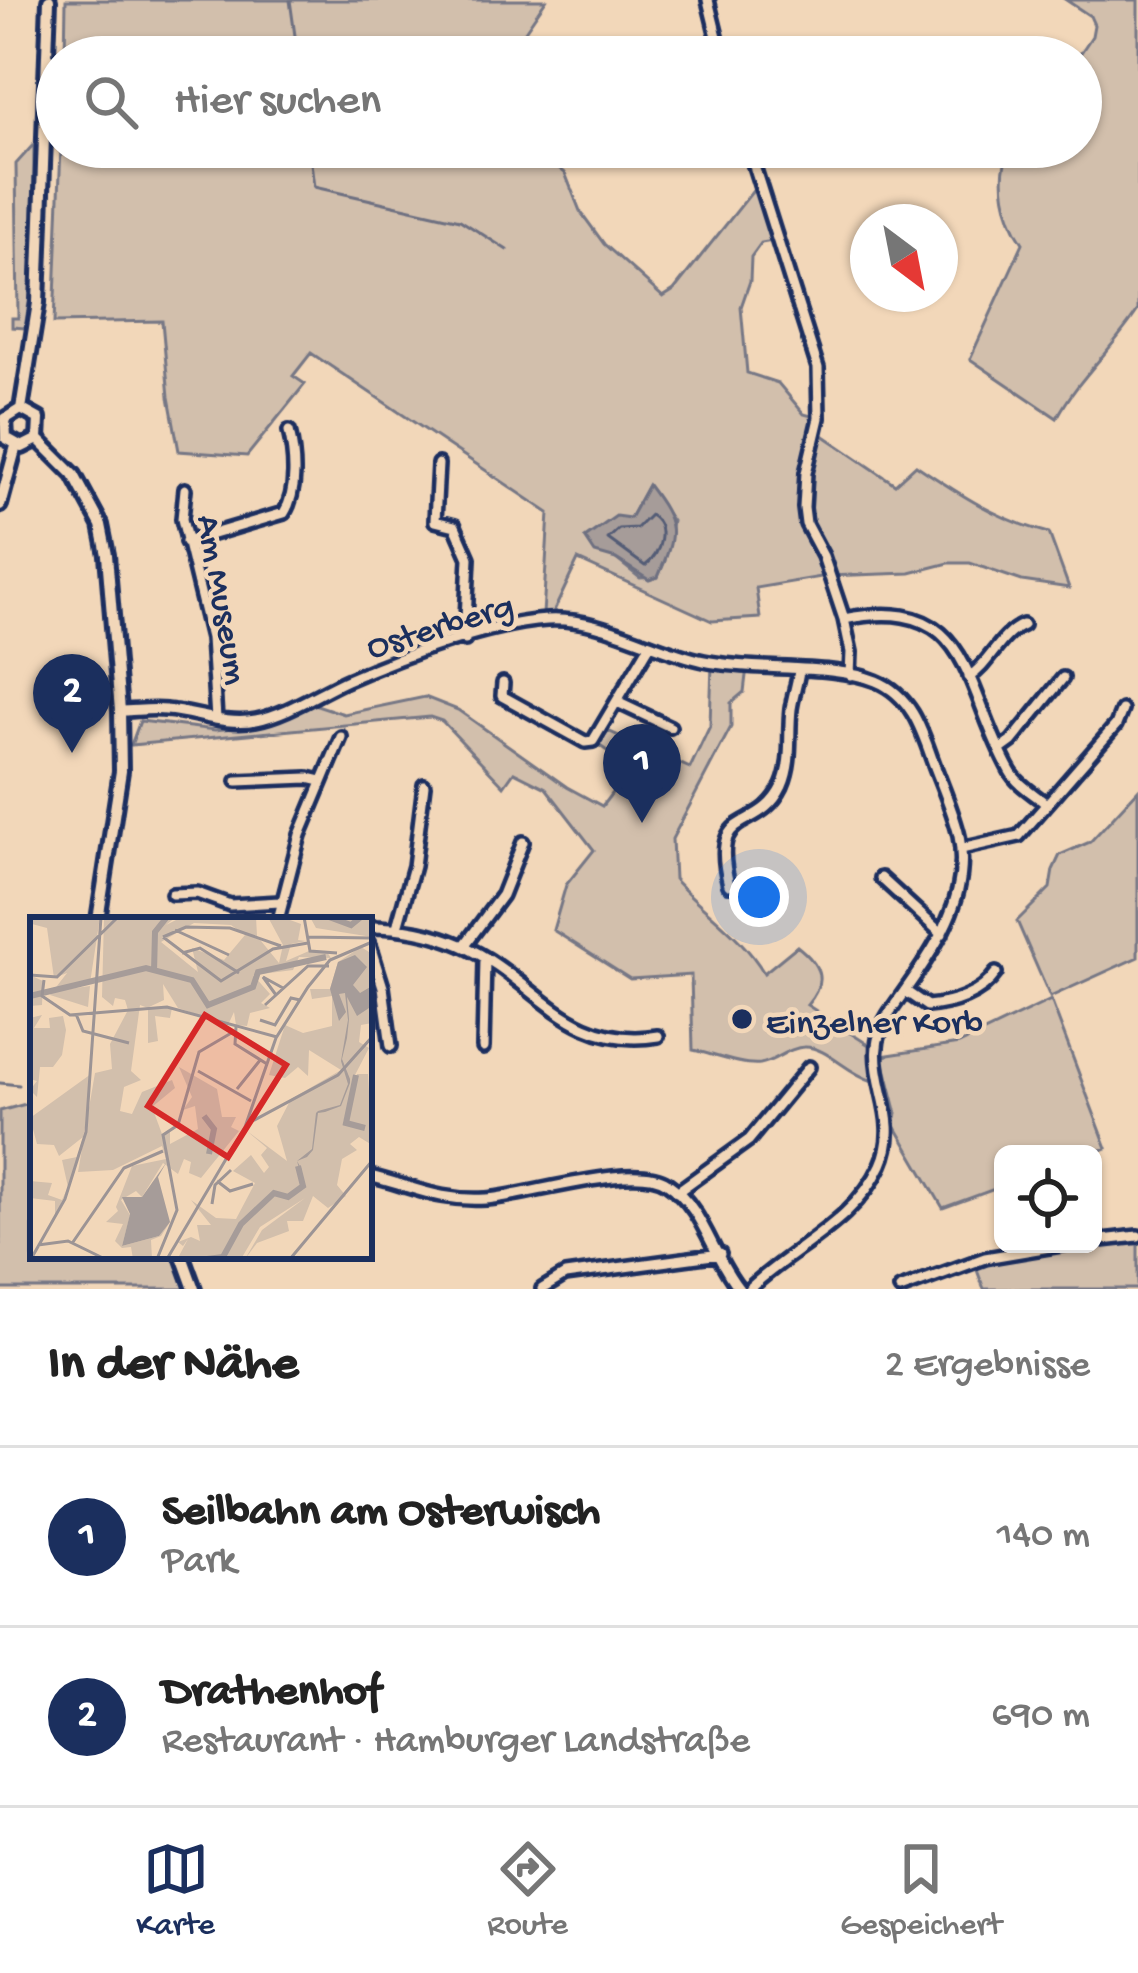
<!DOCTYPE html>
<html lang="de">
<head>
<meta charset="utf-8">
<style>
  body { margin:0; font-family:"Gochi Hand",sans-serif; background:#f2f2f2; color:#222 }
  .controls { position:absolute; right:36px; bottom:36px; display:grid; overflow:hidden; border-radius:18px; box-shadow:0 3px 9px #0004 }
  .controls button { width:108px; height:108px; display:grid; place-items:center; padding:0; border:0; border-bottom:3px solid #e0e0e0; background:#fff; color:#222; font:60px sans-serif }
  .compass { position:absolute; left:850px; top:204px; width:108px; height:108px; border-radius:50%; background:#fff; box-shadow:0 3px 9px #0004; rotate:148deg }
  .you { position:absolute; left:759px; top:897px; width:42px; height:42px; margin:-30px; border:9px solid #fff; border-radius:50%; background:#1a73e8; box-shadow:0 0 0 18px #1a73e833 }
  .badge { display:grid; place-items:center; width:78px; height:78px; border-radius:50%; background:#1b2f5e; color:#fff; font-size:39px; font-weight:700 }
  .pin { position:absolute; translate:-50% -99px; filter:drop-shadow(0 3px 6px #0008) }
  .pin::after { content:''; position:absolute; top:63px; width:42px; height:36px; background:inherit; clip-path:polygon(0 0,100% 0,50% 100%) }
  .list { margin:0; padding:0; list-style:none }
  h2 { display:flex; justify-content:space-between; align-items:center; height:156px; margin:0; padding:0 48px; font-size:51px }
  h2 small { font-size:39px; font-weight:400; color:#767676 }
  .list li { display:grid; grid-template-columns:78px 1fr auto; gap:36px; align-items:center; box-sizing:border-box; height:180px; padding:0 48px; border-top:3px solid #e0e0e0 }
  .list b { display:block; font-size:45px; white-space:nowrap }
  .list p { margin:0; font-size:39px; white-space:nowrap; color:#767676 }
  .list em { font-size:39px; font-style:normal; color:#767676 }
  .icon { flex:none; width:66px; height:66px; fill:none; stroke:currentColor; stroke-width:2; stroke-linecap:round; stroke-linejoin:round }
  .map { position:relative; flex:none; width:1138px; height:1289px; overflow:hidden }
  .search { position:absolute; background:#fff; box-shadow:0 3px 9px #0004; left:36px; right:36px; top:36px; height:132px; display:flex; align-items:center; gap:30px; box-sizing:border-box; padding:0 42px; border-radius:66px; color:#767676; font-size:45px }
  .sheet { height:516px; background:#fff }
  nav { display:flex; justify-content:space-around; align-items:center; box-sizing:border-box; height:168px; border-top:3px solid #e0e0e0; background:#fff; font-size:33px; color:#767676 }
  nav a { display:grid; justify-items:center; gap:6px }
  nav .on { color:#1b2f5e }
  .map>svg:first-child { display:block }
  .green { fill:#d2bfac; stroke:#767785; stroke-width:3; fill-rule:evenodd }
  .water { fill:#a69c99; stroke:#6e7081; stroke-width:3 }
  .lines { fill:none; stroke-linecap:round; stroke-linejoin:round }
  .shore { stroke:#535b76; stroke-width:3 }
  .stream { stroke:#6e7081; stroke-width:3 }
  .minor-casing { stroke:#1b2f5e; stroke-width:18 }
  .major-casing { stroke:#1b2f5e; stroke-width:20 }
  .minor { stroke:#f2d7b9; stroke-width:9 }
  .major { stroke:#f2d7b9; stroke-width:10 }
  .poi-dot { fill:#1b2f5e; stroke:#f2d7b9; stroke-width:4.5 }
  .labels { text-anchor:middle; stroke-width:9; stroke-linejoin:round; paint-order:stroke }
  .street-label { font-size:36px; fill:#1b2f5e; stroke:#f2d7b9 }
  .poi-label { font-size:36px; fill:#1b2f5e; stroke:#f2d7b9; text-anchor:start }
  .inset-river { fill:none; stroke:#a69c99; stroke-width:6 }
  .inset-road { fill:none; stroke:#9c9495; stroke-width:3 }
  .view { fill:#d62828; fill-opacity:0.15; stroke:#d62828; stroke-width:6 }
  .inset-edge { fill:none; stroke:#1b2f5e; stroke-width:6 }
</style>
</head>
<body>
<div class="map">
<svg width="1138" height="1289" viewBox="0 0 1138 1289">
  <rect width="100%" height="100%" fill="#f2d7b9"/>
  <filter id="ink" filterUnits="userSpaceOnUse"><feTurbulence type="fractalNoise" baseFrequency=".00833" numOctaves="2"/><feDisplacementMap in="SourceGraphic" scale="24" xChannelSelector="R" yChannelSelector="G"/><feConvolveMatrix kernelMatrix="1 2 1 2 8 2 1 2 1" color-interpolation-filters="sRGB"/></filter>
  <g filter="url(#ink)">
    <!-- green -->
    <path class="green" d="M 66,0 L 546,0 L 507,57 L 65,57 Z
      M 1066,0 L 1138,0 L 1138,310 C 1113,349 1078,378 1057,418 L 970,359 L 1023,243 C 1006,218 995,176 1011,147 L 1081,147 L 1078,57 L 1092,36 L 1094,25 L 1090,16 Z
      M 34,144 L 33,276 L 25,328 L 12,327 L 12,318 L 18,318 L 16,164 Z
      M 61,147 L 533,147 L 565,173 L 580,211 L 604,244 L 663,297 L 674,290 L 759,183 L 778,240 L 761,243 L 751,257 L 750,281 L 741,307 L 747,373 L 778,383 L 804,414 L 819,418 L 817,431 L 895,484 L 916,465 C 959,494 998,520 1049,533 L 1069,588 L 1022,581 L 970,563 L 949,563 L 910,573 L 827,576 L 756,588 L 760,618 L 712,621 L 578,560 L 552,615 L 543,615 L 549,513 L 311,353 L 293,376 L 305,384 L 247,456 L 179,451 L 169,397 L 162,321 L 54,323 ZM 647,487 L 672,521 L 665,561 L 658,577 L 640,578 L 616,559 L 630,518 Z
      M 712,663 L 747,667 L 744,692 L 731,703 L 731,727 L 672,839 L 674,879 C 704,912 741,934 764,973 L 797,946 C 820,964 828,981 807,1005 L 869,1045 L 873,1081 C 846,1073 827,1047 805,1047 C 788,1047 775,1062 760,1064 C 741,1066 712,1054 693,1050 L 691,975 L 630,979 L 553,930 L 566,885 L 594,850 L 546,788 L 514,772 L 504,786 L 442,721 L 430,717 L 131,745 L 140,721 L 215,730 L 260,725 L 311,703 L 344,714 L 425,697 L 458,710 L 567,787 L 602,806 L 621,781 L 617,758 L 593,741 L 601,728 L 690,768 L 710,726 Z
      M 1138,790 L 1138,957 L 1050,997 L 1017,921 L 1050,888 L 1053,870 L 1060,855 L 1090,842 Z
      M 1051,1000 L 1107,1148 L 1092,1154 L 1003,1154 L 1003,1186 L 943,1208 L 894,1124 L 897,1114 L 882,1056 L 959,1044 Z
      M 33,1102 L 33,1256 L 176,1256 L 188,1289 L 0,1289 L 0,1111 Z
      M 1138,1236 L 1138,1289 L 984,1289 L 974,1262 L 1068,1244 Z"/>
    <!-- water -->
    <path class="water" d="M 648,485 C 678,525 677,532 658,577 L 649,580 L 616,559 L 595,553 L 585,538 L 616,516 L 630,518 Z"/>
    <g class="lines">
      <!-- shore -->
      <path class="shore" d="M 650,515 C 669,526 661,554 645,566 L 608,539 L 619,529 L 637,528 Z"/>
      <!-- stream -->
      <path class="stream" d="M 290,0 L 298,57
        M 309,147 L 314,187 L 460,220 L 507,250
        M 0,1083 L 19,1085"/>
      <!-- minor casing -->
      <g class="minor-casing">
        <path id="minor" d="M 708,0 L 722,57
          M 748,147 L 818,368 L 819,418 L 806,473 L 804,508 L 806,524 L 823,556 L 844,619 L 851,652 L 850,675
          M 438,464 L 435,521 L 455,526 L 469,558 L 465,640
          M 185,489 L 182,519 L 211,638 L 216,719
          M 186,542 L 284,513 C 298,491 295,456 289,431
          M 844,619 C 973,593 962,685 1010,771 C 1017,784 1033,793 1045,803
          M 969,677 C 990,664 999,635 1023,625
          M 503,683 L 502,696 L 585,742 L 593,741 L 650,645
          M 617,702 L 670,727
          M 120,711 C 135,711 151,708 166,710 C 195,712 225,726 256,720 C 287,714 318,693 347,680 C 400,657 491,623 547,620 C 603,617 651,650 704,661 C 756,672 831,663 876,681 C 910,695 921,727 932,759 C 941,784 953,810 959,836 C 973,902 927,959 892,1009 C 851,1066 907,1107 881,1165 C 855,1222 792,1248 749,1289
          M 1001,749 L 1012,741 L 1063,678
          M 237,781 L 308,778 L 321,781
          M 961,849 L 1019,836 L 1116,725 L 1122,710
          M 881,878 L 942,934
          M 729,885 C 709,804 758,836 782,786 C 793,761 788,735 791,709 C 793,696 797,684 799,671
          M 172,894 L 197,893 L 230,905 L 280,902
          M 278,920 L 300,835 L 341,737
          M 369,927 C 401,927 431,932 461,945 C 535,977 566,1051 658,1036
          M 397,927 L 414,866 L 424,785
          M 369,942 L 383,987 L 391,1046
          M 464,946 L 502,895 L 523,842
          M 905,991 L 927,1006 C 952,1004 981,995 996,973
          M 483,1048 L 485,959
          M 369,1176 C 412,1186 439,1202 486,1199 C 528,1196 635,1161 667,1183 C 704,1208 712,1256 739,1289
          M 677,1192 L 749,1140 L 809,1067
          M 1093,1241 L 1138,1236
          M 542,1289 L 565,1275 L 720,1254
          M 900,1289 L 985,1258 L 1068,1244"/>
      </g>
      <!-- major casing -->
      <g class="major-casing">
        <path id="major" d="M 21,409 L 38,303 L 49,0
          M 21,409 L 5,419 L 6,438 L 22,447 L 38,439
          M 21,409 L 39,419 L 38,439
          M 38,439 L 74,475 L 101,525 L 107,555 L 120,711 L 121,771 L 98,920
          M 0,505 L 16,446
          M 182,1256 L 194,1289"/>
      </g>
      <!-- minor -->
      <use href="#minor" class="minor"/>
      <!-- major -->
      <use href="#major" class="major"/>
    </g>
  </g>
  <!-- markers -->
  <circle class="poi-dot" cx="742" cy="1019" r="12"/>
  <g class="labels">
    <!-- street labels -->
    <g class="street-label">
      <text transform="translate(226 599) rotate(80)" y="13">Am Museum</text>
      <text transform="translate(439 623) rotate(-17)" y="13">Osterberg</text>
    </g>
    <!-- poi labels -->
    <g class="poi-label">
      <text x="766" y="1032">Einzelner Korb</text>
    </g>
  </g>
  <!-- overview -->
  <g transform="translate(30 917)">
    <rect width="342" height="342" fill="#f2d7b9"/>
    <path d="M 0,0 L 70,0 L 60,66 L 30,73 L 60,69 L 58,90 L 20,78 L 37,56 L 24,61 L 17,11 L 2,7 L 2,59 L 13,64 L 12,88 L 0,89 ZM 74,0 L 146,0 L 136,8 L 152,0 L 226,0 L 227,19 L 249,46 L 253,28 L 239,2 L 252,0 L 271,7 L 268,23 L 276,24 L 261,27 L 256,44 L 279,34 L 297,35 L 301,41 L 269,40 L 263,53 L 223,58 L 240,77 L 231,86 L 240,91 L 220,96 L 217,109 L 206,108 L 204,95 L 198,108 L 148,91 L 133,67 L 134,83 L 119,90 L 142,91 L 140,101 L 125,99 L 128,124 L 118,126 L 118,91 L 110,88 L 101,154 L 111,163 L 94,170 L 90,194 L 102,197 L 112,175 L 142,163 L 145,171 L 122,190 L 132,217 L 140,214 L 140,227 L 168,212 L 165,189 L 153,193 L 162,180 L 149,150 L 187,172 L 192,200 L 206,200 L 201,210 L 209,214 L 171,261 L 159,256 L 161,245 L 154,242 L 148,257 L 133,246 L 112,280 L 106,274 L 91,283 L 100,298 L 92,329 L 129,319 L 132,312 L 140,305 L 131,319 L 121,323 L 122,342 L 103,342 L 101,330 L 92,331 L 85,324 L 93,307 L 76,305 L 88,294 L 86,290 L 102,249 L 136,242 L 132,229 L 83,253 L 48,255 L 65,156 L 82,152 L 80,127 L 98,93 L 95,83 L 85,81 L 83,89 L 72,80 ZM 164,6 L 201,8 L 215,18 L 194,43 L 162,31 L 168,55 L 131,25 ZM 280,0 L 342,0 L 342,20 L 286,11 ZM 342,26 L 342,106 L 331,108 L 329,125 L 339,131 L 325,158 L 312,211 L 327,157 L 338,157 L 342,228 L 329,220 L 320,227 L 327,233 L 312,242 L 307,268 L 316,279 L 298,291 L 283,279 L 273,304 L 257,304 L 259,314 L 227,326 L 215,342 L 232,313 L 275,281 L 230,310 L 211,342 L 149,339 L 158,322 L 153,329 L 148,325 L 161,320 L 170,324 L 167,308 L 181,308 L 161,283 L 186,301 L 206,302 L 225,266 L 203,254 L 221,238 L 234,256 L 239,250 L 231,238 L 237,231 L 217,214 L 257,244 L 247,209 L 261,182 L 311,153 L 279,133 L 278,159 L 268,150 L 255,161 L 239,158 L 255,108 L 273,116 L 302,109 L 302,79 L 282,82 L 280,72 L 300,72 L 308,45 L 331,30 L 339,35 ZM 12,98 L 4,111 L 20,111 L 19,101 L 33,99 L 36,113 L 32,138 L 23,150 L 10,150 L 7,180 L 0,173 L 7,164 L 0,162 L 0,101 ZM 61,157 L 58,196 L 51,230 L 39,269 L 25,300 L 25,284 L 0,281 L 0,264 L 22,266 L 18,278 L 32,283 L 38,270 L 32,243 L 47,240 L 53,220 L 29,239 L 24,228 L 7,227 L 0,201 Z" fill="#d2bfac" fill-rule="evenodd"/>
    <path d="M 325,38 L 337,50 L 323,68 L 330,76 L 342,69 L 342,89 L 327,99 L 317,80 L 319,102 L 317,121 L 312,142 L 320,162 L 320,166 L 311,189 L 295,195 L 288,196 L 283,233 L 277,240 L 267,244 L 272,253 L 270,255 L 267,244 L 282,232 L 286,196 L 288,194 L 310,188 L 318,167 L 311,144 L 318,103 L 315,76 L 309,77 L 316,95 L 309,104 L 300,72 L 308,45 ZM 136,246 L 128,260 L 140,305 L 129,319 L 92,329 L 100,297 L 92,280 L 112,280 Z" fill="#a69c99"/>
    <path class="inset-river" d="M 299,0 L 321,8 L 331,0M 124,55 L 125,15 L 137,0M 0,79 L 116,51 L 162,63 L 178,88 L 223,70 L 228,55 L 296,40M 326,158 L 316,206 L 335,211M 174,199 L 184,212 L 179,237M 177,342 L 193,340 L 211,307 L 244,276 L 258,280 L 273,269 L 268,249"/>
    <path class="inset-road" d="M 274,0 L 280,34 L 307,36M 145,13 L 199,38M 133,20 L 191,64 L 243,32 L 278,26M 133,20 L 156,10 L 200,11 L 251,29M 277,20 L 341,21M 152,36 L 170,31 L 209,56M 0,58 L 27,60 L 88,0M 14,63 L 12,79 L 40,98 L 137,90 L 247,120M 246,78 L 233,60 L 253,71M 235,88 L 278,49 L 299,49M 46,97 L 53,114 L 99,126M 230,103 L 245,108 L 261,81 L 270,83M 206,110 L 205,127 L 237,147M 168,154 L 221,184M 207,172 L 231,142M 217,207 L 308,158 L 342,120M 215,210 L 246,121 L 278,70 L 300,43 L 342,25M 187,264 L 200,274 L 223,267M 182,287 L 185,268 L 201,253M 43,325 L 94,251 L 133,234M 8,328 L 38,324 L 75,342M 1,342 L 35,282 L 56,215 L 71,0M 127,342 L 147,293 L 133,218 L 148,208 L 169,135 L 203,115M 137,342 L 215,210M 260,342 L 342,244"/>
    <path class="view" d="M 175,98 L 256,148 L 198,240 L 118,189 Z"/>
    <rect width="342" height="342" class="inset-edge"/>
  </g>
</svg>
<div class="controls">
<button><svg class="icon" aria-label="locate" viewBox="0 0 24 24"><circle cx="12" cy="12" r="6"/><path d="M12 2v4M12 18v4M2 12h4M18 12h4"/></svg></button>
</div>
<svg class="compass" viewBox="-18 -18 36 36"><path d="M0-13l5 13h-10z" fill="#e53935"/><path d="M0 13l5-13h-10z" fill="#767676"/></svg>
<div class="you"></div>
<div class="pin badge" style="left:642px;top:823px">1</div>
<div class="pin badge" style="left:72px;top:753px">2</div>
<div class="search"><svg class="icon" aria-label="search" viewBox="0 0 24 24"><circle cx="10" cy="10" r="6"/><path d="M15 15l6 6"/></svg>Hier suchen</div>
</div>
<section class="sheet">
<h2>In der Nähe<small>2 Ergebnisse</small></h2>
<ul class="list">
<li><span class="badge">1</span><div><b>Seilbahn am Osterwisch</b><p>Park</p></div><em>140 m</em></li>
<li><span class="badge">2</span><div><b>Drathenhof</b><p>Restaurant · Hamburger Landstraße</p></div><em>690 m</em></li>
</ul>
</section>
<nav>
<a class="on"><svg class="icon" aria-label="map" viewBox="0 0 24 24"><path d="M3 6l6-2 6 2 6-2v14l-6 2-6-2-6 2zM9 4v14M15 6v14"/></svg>Karte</a>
<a><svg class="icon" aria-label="directions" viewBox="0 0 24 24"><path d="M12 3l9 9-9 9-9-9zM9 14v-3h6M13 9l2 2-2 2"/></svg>Route</a>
<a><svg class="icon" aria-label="saved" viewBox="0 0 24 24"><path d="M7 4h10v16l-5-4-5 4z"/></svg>Gespeichert</a>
</nav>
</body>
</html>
